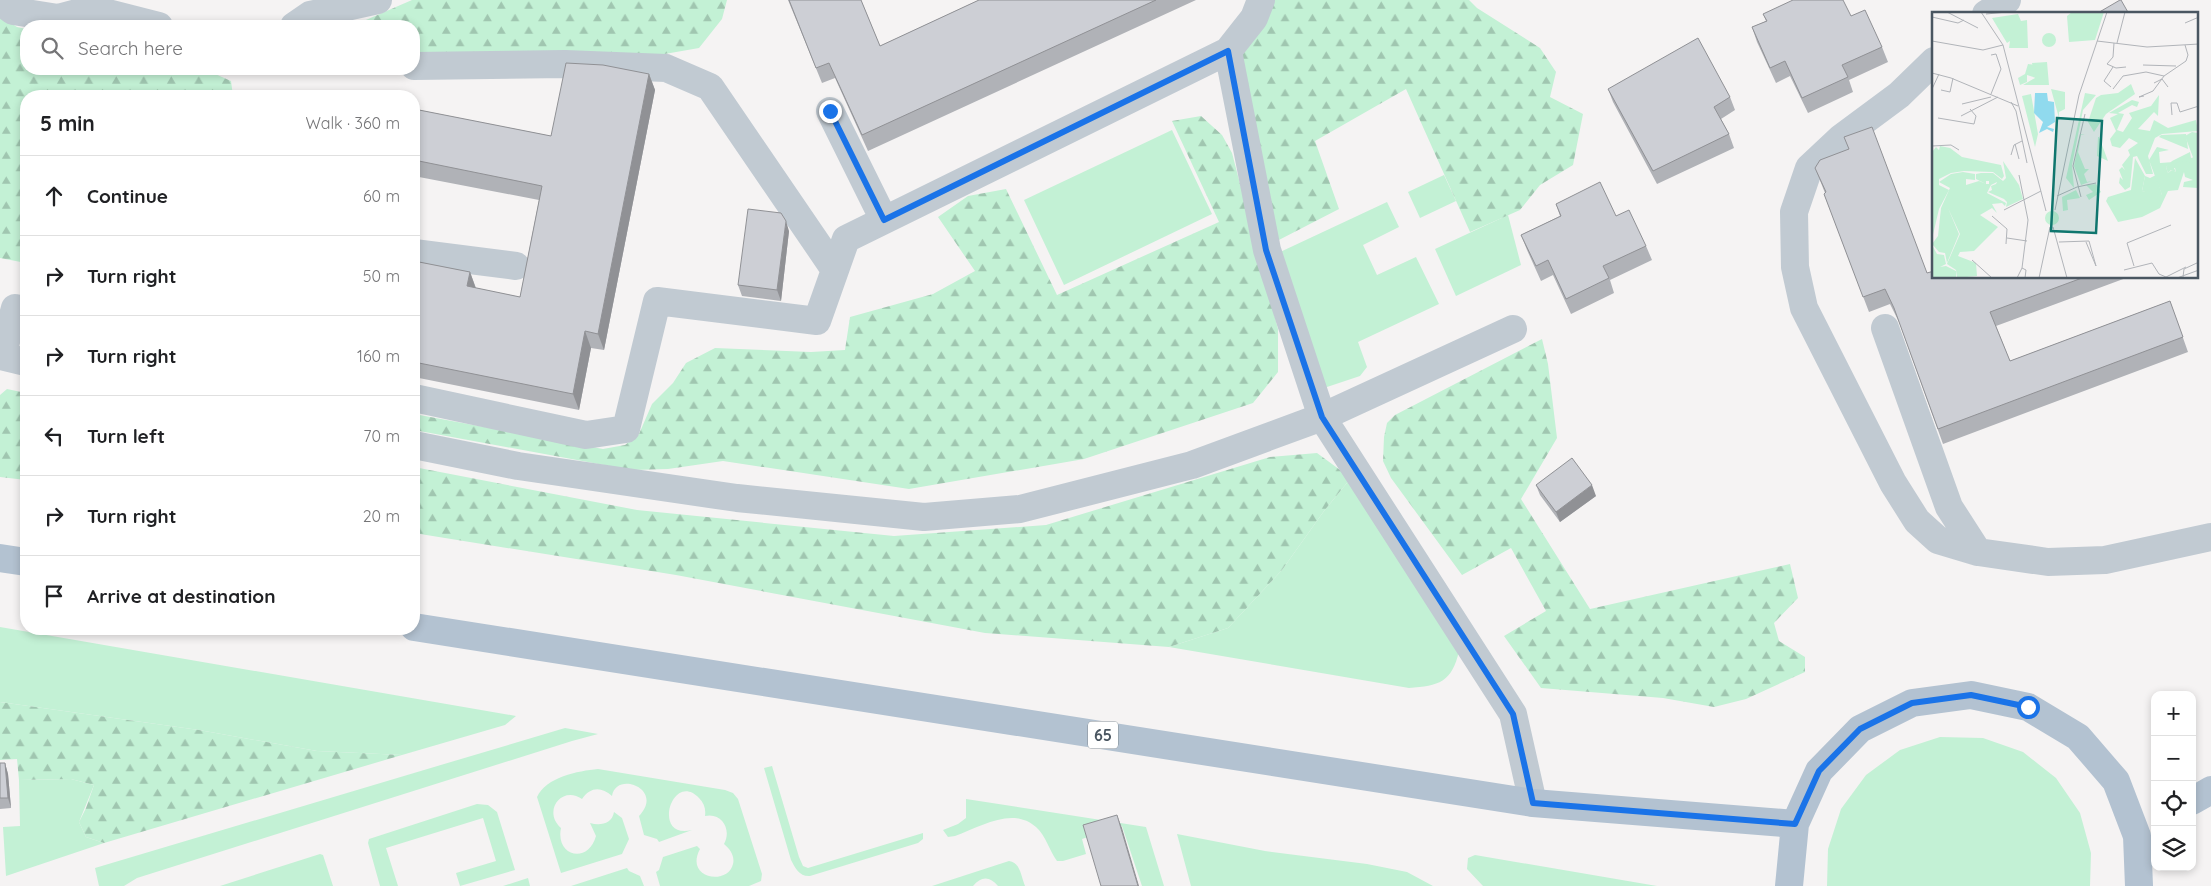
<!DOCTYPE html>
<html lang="en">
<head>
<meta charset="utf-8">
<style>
  body { margin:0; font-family:Quicksand,sans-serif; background:#f2f2f2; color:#202124 }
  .controls { position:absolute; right:15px; bottom:15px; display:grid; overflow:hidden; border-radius:10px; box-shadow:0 2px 8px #0003 }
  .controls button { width:45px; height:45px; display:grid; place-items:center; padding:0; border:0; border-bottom:1px solid #e0e0e0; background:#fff; color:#202124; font:25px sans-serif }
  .stop { position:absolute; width:15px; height:15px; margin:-11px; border:4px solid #1a73e8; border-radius:50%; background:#fff }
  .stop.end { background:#1a73e8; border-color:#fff; box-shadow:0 1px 5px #0008 }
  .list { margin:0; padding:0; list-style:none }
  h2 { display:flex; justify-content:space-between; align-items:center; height:65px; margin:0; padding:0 20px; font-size:21px }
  h2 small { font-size:16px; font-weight:400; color:#757577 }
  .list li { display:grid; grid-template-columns:32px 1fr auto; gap:15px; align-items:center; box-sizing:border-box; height:80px; padding:0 20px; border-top:1px solid #e0e0e0 }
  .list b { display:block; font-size:19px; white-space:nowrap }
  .list em { font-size:16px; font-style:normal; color:#757577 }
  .icon { flex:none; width:28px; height:28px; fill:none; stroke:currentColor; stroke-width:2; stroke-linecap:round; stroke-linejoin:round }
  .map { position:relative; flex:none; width:2211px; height:886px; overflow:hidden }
  .search { position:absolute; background:#fff; box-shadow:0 2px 8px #0003; left:20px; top:20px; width:400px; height:55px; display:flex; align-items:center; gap:12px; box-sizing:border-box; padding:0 18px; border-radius:20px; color:#757577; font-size:19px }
  .panel { position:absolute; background:#fff; box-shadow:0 2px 8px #0003; left:20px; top:90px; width:400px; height:545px; border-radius:20px }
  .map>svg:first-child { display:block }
  .green { fill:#c3f1d5 }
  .forest { fill:url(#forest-firs) }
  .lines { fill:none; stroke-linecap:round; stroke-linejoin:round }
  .minor { stroke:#c1cad2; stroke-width:28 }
  .major { stroke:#b3c2d1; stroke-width:28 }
  .wall { fill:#b0b2b7 }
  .shaded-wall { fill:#909195 }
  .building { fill:#cdcfd5; stroke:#909195 }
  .route { stroke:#1a73e8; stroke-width:6 }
  .labels { text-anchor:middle; stroke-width:4; stroke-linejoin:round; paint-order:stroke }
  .shield { fill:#fff; stroke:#808990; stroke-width:1 }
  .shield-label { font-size:16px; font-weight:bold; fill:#4a5661 }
  .inset-road { fill:none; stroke:#b1b4b9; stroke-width:1 }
  .view { fill:#0f766e; fill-opacity:0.15; stroke:#0f766e; stroke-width:2.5 }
  .inset-edge { fill:none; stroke:#4a5661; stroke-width:2.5 }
</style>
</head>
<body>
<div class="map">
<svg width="2211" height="886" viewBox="0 0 2211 886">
  <defs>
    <pattern id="forest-firs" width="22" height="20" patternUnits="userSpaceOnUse" patternTransform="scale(1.25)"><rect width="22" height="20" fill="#c3f1d5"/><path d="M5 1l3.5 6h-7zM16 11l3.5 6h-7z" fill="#a0c6b0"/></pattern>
  </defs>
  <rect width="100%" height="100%" fill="#f5f3f3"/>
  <!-- green -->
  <path class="green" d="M 1172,130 L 1212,214 L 1064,285 L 1024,200 Z
    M 1444,175 L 1456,201 L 1420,218 L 1408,192 Z
    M 1387,202 L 1399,227 L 1363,245 L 1377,275 L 1416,257 L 1439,304 L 1358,342 L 1367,367 L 1360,376 L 1324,388 L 1278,253 Z
    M 1508,215 L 1521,265 L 1456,296 L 1435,249 Z
    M 1351,478 L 1459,651 C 1452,682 1439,686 1409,688 L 1169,647 L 1228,628 L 1282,570 L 1324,511 Z
    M 0,627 L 516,716 L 505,725 L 402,755 L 317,751 L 199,730 L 0,702 Z
    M 565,728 L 598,734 L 572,741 L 137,878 L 124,886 L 99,886 L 95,868 Z
    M 1940,737 L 1983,738 L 2023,752 L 2056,778 L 2080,813 L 2091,853 L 2090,886 L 1827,886 L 1828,849 L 1841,809 L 1866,775 L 1900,750 Z
    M 772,766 L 799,857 L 803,866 L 808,868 L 923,833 L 923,839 L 918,843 L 810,876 C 800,877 795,868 791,860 L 764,768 Z
    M 598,769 L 725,790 L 733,793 L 738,799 L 762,874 L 761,881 L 749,886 L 660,886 L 656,872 L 659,870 L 663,857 L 697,846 L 700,849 C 684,879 728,886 733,864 C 735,856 730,849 724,844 C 732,830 722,812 705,816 C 706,809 704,803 699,798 C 672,770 651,840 692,830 L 659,842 L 657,839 L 644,835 L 639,816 C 665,789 616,770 612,796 C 601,786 590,787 582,799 C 562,785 542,811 561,828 C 555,856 588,865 596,836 L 590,823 C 600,826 612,824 614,812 L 622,818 L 629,839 L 622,854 L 561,873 L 537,797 C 546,777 578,771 598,769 Z
    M 71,779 L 94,785 L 79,822 L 86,837 L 104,843 L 6,876 L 3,827 L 20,826 L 19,780 Z
    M 966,799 L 1146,827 L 1164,886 L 1142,886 L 1122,826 L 1082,839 L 1086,854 L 1063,861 L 1057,861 C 1049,850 1046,836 1036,827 C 1013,806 980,827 955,836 L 948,837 L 943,830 L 958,824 L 966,818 Z
    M 477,804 L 488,805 L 497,812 L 515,870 L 460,886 L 456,873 L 496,861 L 483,818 L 386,848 L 398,886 L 380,886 L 368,843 L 369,839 Z
    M 1177,834 L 1265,851 L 1367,864 L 1407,872 L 1433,886 L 1191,886 Z
    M 320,854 L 323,855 L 333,886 L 220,886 Z
    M 1475,855 L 1657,886 L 1483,886 L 1467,869 L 1468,858 Z
    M 1009,861 C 1020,862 1021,876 1025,886 L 998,886 C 990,876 981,876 973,886 L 932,886 Z
    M 627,868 L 629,871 L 640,876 L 644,886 L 571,886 Z
    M 528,878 L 530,886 L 503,886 Z"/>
  <!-- forest -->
  <path class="forest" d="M 412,0 L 727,0 L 722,19 L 699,48 L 659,55 L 414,59 L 414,26 L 352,26 Z
    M 1272,0 L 1469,0 L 1477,8 L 1540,48 L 1556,72 L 1550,97 L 1583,114 L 1573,165 L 1540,185 L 1520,210 L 1470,232 L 1406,89 L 1315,141 L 1339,209 L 1275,242 L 1241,53 Z
    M 0,16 L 17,27 L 26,29 L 26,69 L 204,69 L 231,81 L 233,96 L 26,96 L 26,263 L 0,258 Z
    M 1201,116 L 1222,135 L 1232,153 L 1278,329 L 1278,372 L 1253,403 L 1084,459 L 909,489 L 723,461 L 668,469 L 631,470 L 414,430 L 414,414 L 603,449 L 625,445 L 639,434 L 652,404 L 673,383 L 686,363 L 715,348 L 811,352 L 845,350 L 850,317 L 933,294 L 975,271 L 938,217 L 968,196 L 1006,189 L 1057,295 L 1219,222 L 1172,121 Z
    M 1542,339 L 1548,364 L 1557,438 L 1521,499 L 1590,609 L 1790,564 L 1798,598 L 1774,623 L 1779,641 L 1805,657 L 1805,672 L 1746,699 L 1714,707 L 1663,698 L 1541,688 L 1504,636 L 1546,611 L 1511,548 L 1462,575 L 1391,478 L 1383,461 L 1384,437 L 1387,423 L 1395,415 Z
    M 7,389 L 26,393 L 26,480 L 0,477 L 0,395 Z
    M 1317,453 L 1351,478 L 1324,511 L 1282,570 L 1228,628 L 1169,647 L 985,633 L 676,575 L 414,533 L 414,467 L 637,510 L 894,536 L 1046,525 L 1270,457 Z
    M 0,702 L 199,730 L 317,751 L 402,755 L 104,843 L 86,837 L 79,822 L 86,808 L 94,785 L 71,779 L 19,780 L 17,759 L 0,760 Z"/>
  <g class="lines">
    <!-- minor -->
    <path class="minor" d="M 0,1 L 13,11 L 58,18 L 92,9 L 159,26
      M 1986,14 L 2007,0
      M 294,26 L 310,15 L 378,0
      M 1228,51 L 1267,250 L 1322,417 L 1513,714 L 1533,803
      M 1934,61 L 1899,95 L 1841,138 L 1809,168 L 1794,212 L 1795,267 L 1804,308 L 1893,483 L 1917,521 L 1938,540 L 1978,552 L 2048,562 L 2105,560 L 2211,537
      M 414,66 L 565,64 L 666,68 L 710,87 L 835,270
      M 830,111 L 884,220
      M 414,253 L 516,266
      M 1885,328 L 1949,507 L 1978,552
      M 0,356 L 26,362
      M 2,356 L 15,308 L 26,310
      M 414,398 L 586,435 L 626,429 L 657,301 L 817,321 L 846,239 L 1228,51 L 1254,18 L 1261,0
      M 414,445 L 518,466 L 737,498 L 924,517 L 1020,509 L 1192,465 L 1322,417 L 1513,329"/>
    <!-- major -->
    <path class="major" d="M 0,558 L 26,562
      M 414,627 L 1533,803 L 1795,824
      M 2192,801 L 2211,790
      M 1789,886 L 1795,824 L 1819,771 L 1860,729 L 1912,703 L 1971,695 L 2028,707 L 2078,737 L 2116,781 L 2137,836 L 2139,886"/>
  </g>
  <!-- wall -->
  <path class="wall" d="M 788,0 L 861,0 L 880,46 L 979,0 L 1196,0 L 868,151 L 835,78 L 822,83 Z
    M 1763,14 L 1851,16 L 1882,47 L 1888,62 L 1849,80 L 1853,92 L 1808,113 L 1790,76 L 1776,83 L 1757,42 L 1752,27 L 1766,21 Z
    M 649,74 L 655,90 L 604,350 L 591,348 L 579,410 L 414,377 L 414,261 L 470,272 L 476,288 L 520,297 L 539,200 L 419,177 L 414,208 L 414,109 L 551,136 Z
    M 1608,89 L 1730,97 L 1735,110 L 1721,119 L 1729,134 L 1734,148 L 1657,184 L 1613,102 Z
    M 1844,137 L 1927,273 L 1934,278 L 2126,278 L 1996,326 L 2010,361 L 2170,301 L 2188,352 L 1943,444 L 1899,322 L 1890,304 L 1869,312 L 1824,194 L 1825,193 L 1815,168 L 1849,149 Z
    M 1556,204 L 1616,216 L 1646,246 L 1652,260 L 1610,280 L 1614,293 L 1571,314 L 1553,275 L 1541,281 L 1527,250 L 1521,235 L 1560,216 Z
    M 789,231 L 781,301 L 742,296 L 738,285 Z
    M 1536,485 L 1596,496 L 1560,522 L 1540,495 Z
    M 0,763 L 5,763 L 8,774 L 11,808 L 0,809 Z"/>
  <!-- shaded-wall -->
  <path class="shaded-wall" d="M 649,74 L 655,90 L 604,350 L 598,334 Z
    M 414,161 L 419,177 L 414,208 Z
    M 786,221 L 789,231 L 781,301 L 777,290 Z
    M 470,272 L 476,289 L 467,286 Z
    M 585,331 L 591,348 L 579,410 L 573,394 Z
    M 1592,485 L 1596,496 L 1560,522 L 1556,512 Z
    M 5,763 L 8,774 L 11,808 L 8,798 Z
    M 1117,815 L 1122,828 L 1139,886 L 1138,886 Z"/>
  <!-- building -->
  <path class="building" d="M 789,0 L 861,0 L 880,46 L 979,0 L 1156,0 L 862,135 L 829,63 L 816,68 Z
    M 1793,0 L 1843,0 L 1851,16 L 1865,10 L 1882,47 L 1842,65 L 1848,77 L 1802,98 L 1785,61 L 1770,68 L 1752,27 L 1767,21 L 1763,14 Z
    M 2120,0 L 2121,0 L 2129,14 L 2096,14 Z
    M 1698,38 L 1730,97 L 1714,107 L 1729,134 L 1653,171 L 1608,89 Z
    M 566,63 L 603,65 L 649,74 L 598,334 L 585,331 L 573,394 L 414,362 L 414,261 L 470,272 L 467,286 L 520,297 L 542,186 L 414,160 L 414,109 L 551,136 Z
    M 1872,127 L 1927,273 L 1934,271 L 1934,278 L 2082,278 L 1990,312 L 2010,361 L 2170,301 L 2183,337 L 1938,429 L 1894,308 L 1885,289 L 1863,297 L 1824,194 L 1826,192 L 1815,168 L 1820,160 L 1849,149 L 1844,137 Z
    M 1600,182 L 1616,216 L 1629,210 L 1646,246 L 1603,266 L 1609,278 L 1566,299 L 1548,260 L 1536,266 L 1521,235 L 1561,216 L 1556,204 Z
    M 748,209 L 781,213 L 786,221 L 777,290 L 738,285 Z
    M 1572,458 L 1592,485 L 1556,512 L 1536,485 Z
    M 0,763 L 5,763 L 8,798 L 0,798 Z
    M 1117,815 L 1138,886 L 1101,886 L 1083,825 Z"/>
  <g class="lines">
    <!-- route -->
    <path class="route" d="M 830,111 L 884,220 L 1228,51 L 1266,250 L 1322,417 L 1513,714 L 1533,803 L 1795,824 L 1819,771 L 1860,729 L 1912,703 L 1971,695 L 2028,707"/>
  </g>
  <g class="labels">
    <!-- shield labels -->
    <rect class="shield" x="1088" y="721.5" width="30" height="27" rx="4"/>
    <g class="shield-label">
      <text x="1103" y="741">65</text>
    </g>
  </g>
  <!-- overview -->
  <g transform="translate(1932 12)">
    <rect width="266" height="266" fill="#f5f3f3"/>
    <path d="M 140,0 L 172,0 L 163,28 L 137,30 L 135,4 ZM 86,2 L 89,9 L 95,8 L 96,36 L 77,36 L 78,29 L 75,31 L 60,6 ZM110 28a7 7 0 1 1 14 0a7 7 0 1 1-14 0ZM 115,50 L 117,73 L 91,73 L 103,66 L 100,51 ZM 119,77 L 133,80 L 133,97 L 127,100 L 127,106 ZM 99,82 L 106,122 L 103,135 L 90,84 ZM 254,122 L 256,137 L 227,125 L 229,123 ZM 258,140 L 259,146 L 266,144 L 266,161 L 265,157 L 242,156 L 244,160 L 239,158 L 236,161 L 234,155 L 240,149 ZM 224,163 L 230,183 L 228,185 L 210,179 L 213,164 L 218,166 ZM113 206a7 7 0 1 1 14 0a7 7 0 1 1-14 0Z" fill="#c3f1d5"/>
    <path d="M 96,52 L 103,53 L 104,66 L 95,63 L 95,70 L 88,73 L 86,66 L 93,62 ZM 199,72 L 203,82 L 174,102 L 162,120 L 156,110 L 164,86 L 169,83 L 186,81 ZM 153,81 L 164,83 L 151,98 L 140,153 L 142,176 L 134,166 ZM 227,83 L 226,104 L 222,100 L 206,117 L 218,119 L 222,108 L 236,116 L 264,108 L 266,119 L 230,122 L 223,126 L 216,144 L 221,162 L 214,162 L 205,144 L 201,145 L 198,175 L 193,178 L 187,171 L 188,165 L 191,168 L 187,158 L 190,155 L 193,158 L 190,153 L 198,143 L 196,138 L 206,131 L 197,126 L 188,136 L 180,134 L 178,127 L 184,119 L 178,106 L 186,102 L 177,101 L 200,88 L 207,90 L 205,95 L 200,93 L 186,101 L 192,102 L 185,118 L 191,120 L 200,106 L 197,101 L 219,94 ZM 260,120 L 266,121 L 266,144 L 262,148 L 253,124 ZM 148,122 L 153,123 L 149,123 L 146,140 L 153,157 L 157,157 L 152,162 L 155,170 L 160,169 L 149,173 L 142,154 ZM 166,125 L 167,125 L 176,149 L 165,144 ZM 8,134 L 18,136 L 30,145 L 69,153 L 72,164 L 70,167 L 61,160 L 32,159 L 19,161 L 7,167 L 7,173 L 17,178 L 7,197 L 0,227 L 0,140 L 4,135 L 7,138 ZM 225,135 L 237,138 L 227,140 L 228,151 L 242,150 L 234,155 L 236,161 L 240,158 L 244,160 L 242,152 L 247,150 L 256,149 L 265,157 L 266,176 L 251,175 L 252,170 L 261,168 L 253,165 L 252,160 L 246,178 L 236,179 L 228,196 L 210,205 L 186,210 L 174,189 L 176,185 L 199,178 L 203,146 L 213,164 L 210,179 L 230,183 L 217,148 ZM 71,149 L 87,173 L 91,187 L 74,195 L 75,190 L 72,187 L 56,180 L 60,178 L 59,174 L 64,172 L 65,170 L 59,173 L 55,181 L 74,191 L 73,194 L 70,191 L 60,192 L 65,201 L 60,196 L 48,203 L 66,215 L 42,239 L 28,240 L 26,244 L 44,251 L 45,264 L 25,266 L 24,258 L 15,252 L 28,222 L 16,196 L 27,222 L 15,251 L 13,241 L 7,240 L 0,232 L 6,224 L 9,196 L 18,176 L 7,170 L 19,162 L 31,160 L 43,162 L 43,168 L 34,167 L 34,173 L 47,169 L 54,172 L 57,172 L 57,169 L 54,169 L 54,172 L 44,167 L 44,162 L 49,161 L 61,161 L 71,169 L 74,166 ZM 164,172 L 169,180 L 157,188 L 154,183 L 161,180 L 154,173 ZM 144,178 L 148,186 L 135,188 L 136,198 L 131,199 L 130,185 ZM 0,233 L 5,242 L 12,243 L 14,252 L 8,255 L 14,254 L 24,259 L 24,266 L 0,266 Z" fill="#c3f1d5"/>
    <path d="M 103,81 L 115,81 L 116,89 L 122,90 L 123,110 L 115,115 L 122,117 L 121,120 L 115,117 L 107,121 L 111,110 L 102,101 Z" fill="#90daee"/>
    <path class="inset-road" d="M 15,0 L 46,16M 49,0 L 71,33 L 114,199M 54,2 L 75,0M 0,5 L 26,11 L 32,8M 253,11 L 267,5M 0,29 L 51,38 L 71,33M 165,29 L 215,35 L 267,32M 182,31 L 181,45 L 175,52 L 184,56 L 194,55M 185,31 L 193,0M 59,43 L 64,42 L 69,57 L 59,82M 211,53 L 244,54M 0,61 L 19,66 L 86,94M 222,71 L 230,67 L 236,75M 179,75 L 172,69 L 181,55M 0,77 L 7,62M 181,77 L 191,64 L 214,60 L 232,64M 9,78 L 18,80 L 21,66M 212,84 L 207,85 L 221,79 L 232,64 L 254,49 L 256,43 L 253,33M 79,90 L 84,99 L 95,151M 30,92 L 59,85M 240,103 L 239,91 L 245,91 L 248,100 L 267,94M 29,104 L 66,85M 6,106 L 42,112 L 44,104 L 38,97M 83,132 L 87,147M 0,134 L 19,133 L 27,138M 79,143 L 82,133 L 90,129M 87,163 L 96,208 L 90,256M 125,184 L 145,175 L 164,171M 149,185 L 141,154 L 153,102M 72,198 L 109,179M 123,198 L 147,83 L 175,0M 60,204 L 75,217 L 74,232M 121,215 L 135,266M 75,226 L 95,229M 127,230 L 157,229 L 164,254 L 154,230M 40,248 L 60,266M 202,254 L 195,231 L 239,213M 192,258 L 220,251 L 227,262 L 234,265 L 254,255M 251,265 L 252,257 L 267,250M 85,266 L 90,256 L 94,258 L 93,266M 107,266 L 118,215M 245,266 L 267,258"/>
    <path class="view" d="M 125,106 L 170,109 L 164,221 L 119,219 Z"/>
    <rect width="266" height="266" class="inset-edge"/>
  </g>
</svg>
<div class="controls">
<button>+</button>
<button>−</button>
<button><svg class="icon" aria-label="locate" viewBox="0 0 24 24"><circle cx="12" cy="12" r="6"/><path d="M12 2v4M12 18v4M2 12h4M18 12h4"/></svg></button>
<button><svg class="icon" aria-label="layers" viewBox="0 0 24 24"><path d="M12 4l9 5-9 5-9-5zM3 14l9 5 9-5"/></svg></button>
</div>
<div class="stop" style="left:2028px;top:707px"></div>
<div class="stop end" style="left:830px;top:111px"></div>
<div class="search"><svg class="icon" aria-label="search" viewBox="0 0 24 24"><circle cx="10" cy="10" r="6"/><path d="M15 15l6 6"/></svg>Search here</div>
<section class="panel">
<h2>5 min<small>Walk · 360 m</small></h2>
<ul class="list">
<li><svg class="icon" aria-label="ahead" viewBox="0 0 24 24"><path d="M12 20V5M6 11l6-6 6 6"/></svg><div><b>Continue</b></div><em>60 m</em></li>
<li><svg class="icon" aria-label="right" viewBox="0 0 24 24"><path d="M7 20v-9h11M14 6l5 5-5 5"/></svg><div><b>Turn right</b></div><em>50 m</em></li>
<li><svg class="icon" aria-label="right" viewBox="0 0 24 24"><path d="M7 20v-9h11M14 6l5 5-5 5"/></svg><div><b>Turn right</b></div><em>160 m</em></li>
<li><svg class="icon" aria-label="left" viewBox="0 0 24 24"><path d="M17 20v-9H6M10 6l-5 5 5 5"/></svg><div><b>Turn left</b></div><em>70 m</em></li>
<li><svg class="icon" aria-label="right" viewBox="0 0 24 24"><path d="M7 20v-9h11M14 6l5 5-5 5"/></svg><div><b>Turn right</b></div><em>20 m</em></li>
<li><svg class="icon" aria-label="arrive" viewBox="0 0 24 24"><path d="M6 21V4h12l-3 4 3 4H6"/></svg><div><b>Arrive at destination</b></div></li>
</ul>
</section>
</div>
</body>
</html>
